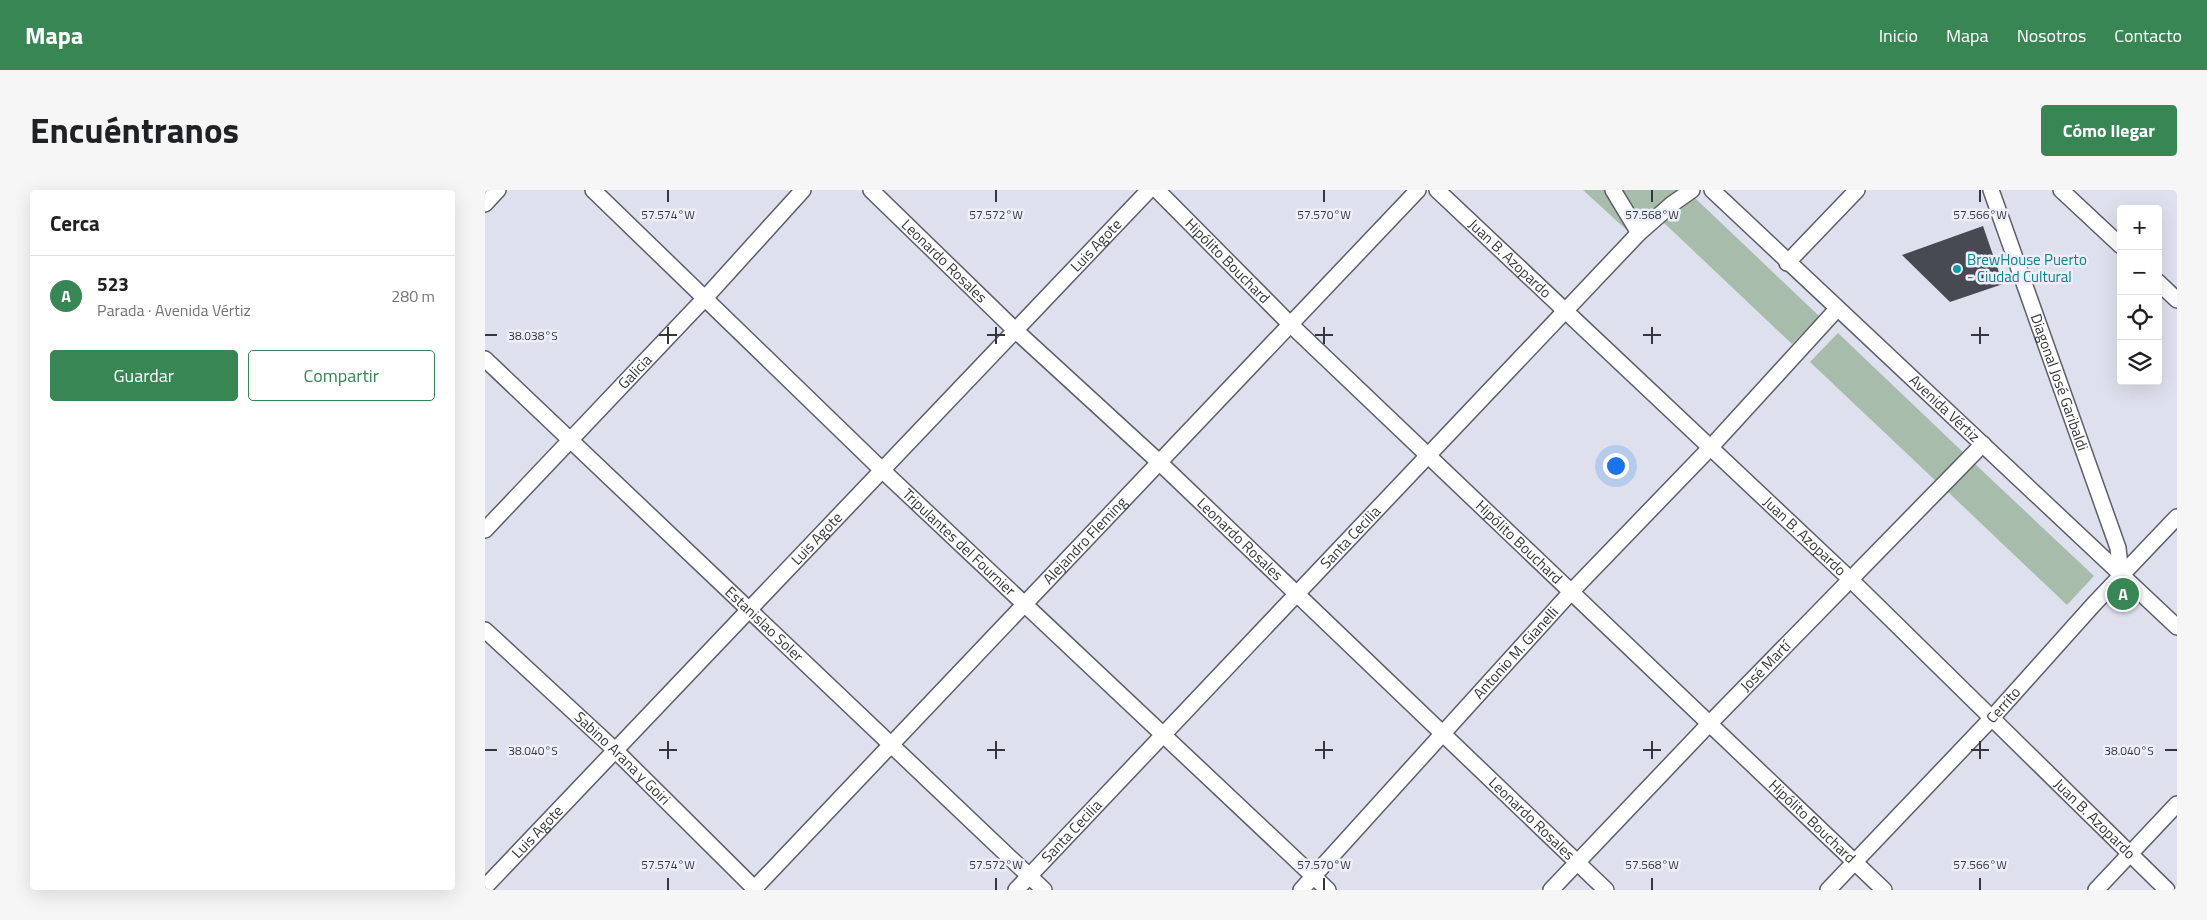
<!DOCTYPE html>
<html lang="es">
<head>
<meta charset="utf-8">
<style>
  body { margin:0; font-family:"Titillium Web",sans-serif; background:#f6f6f6; color:#202124 }
  .controls { position:absolute; right:15px; top:15px; display:grid; overflow:hidden; border-radius:5px; box-shadow:0 5px 20px #0002 }
  .controls button { width:45px; height:45px; display:grid; place-items:center; padding:0; border:0; border-bottom:1px solid #e0e0e0; background:#fff; color:#202124; font:25px sans-serif }
  .you { position:absolute; left:1130px; top:275px; width:18px; height:18px; margin:-12px; border:4px solid #fff; border-radius:50%; background:#1a73e8; box-shadow:0 0 0 8px #1a73e833 }
  .badge { display:grid; place-items:center; width:32px; height:32px; border-radius:50%; background:#398655; color:#fff; font-size:16px; font-weight:700 }
  .pin { position:absolute; translate:-50% -50%; border:2px solid #fff; box-shadow:0 1px 5px #0006 }
  .list { margin:0; padding:0; list-style:none }
  h2 { display:flex; justify-content:space-between; align-items:center; height:65px; margin:0; padding:0 20px; font-size:21px }
  h2 small { font-size:16px; font-weight:400; color:#757577 }
  .list li { display:grid; grid-template-columns:32px 1fr auto; gap:15px; align-items:center; box-sizing:border-box; height:80px; padding:0 20px; border-top:1px solid #e0e0e0 }
  .list b { display:block; font-size:19px; white-space:nowrap }
  .list p { margin:0; font-size:16px; white-space:nowrap; color:#757577 }
  .list em { font-size:16px; font-style:normal; color:#757577 }
  .actions { display:flex; gap:10px; padding:15px 20px }
  .actions a { flex:1; padding:11px 0; border:1px solid #398655; border-radius:5px; text-align:center; font-size:18px; color:#398655 }
  .actions .main { background:#398655; color:#fff }
  .icon { flex:none; width:28px; height:28px; fill:none; stroke:currentColor; stroke-width:2; stroke-linecap:round; stroke-linejoin:round }
  .map { position:relative; flex:none; width:1692px; height:700px; overflow:hidden; border-radius:5px }
  header { display:flex; align-items:center; gap:30px; box-sizing:border-box; height:70px; padding:0 25px; background:#398655; color:#fff }
  header strong { font-size:24px }
  nav { display:flex; gap:28px; margin-inline-start:auto; font-size:18px }
  .intro { display:flex; align-items:center; justify-content:space-between; box-sizing:border-box; height:120px; padding:0 30px }
  h1 { margin:0; font-size:35px }
  .button { padding:12px 22px; border-radius:5px; background:#398655; color:#fff; font-size:18px; font-weight:700 }
  main { display:flex; gap:30px; padding:0 30px }
  aside { flex:1; background:#fff; border-radius:5px; box-shadow:0 5px 20px #0002 }
  .map>svg:first-child { display:block }
  .green { fill:#a7bcab }
  .building { fill:#484a53 }
  .lines { fill:none; stroke-linecap:round; stroke-linejoin:round }
  .minor-casing { stroke:#5c5e68; stroke-width:18 }
  .minor { stroke:#fff; stroke-width:15 }
  .ticks { fill:none; stroke:#35363b; stroke-width:2 }
  .culture-dot { fill:#0f9aa8; stroke:#eceefa; stroke-width:2 }
  .labels { text-anchor:middle; stroke-width:5; stroke-linejoin:round; paint-order:stroke }
  .street-label { font-size:15px; fill:#35363b; stroke:#eceefa }
  .culture-label { font-size:15px; fill:#0d838f; stroke:#eceefa; text-anchor:start }
  .ticks-label { font-size:12px; text-anchor:middle; fill:#35363b; stroke:#eceefa; stroke-width:5; stroke-linejoin:round; paint-order:stroke }
</style>
</head>
<body>
<header>
<strong>Mapa</strong>
<nav><a>Inicio</a><a>Mapa</a><a>Nosotros</a><a>Contacto</a></nav>
</header>
<div class="intro"><h1>Encuéntranos</h1><a class="button">Cómo llegar</a></div>
<main>
<aside>
<h2>Cerca<small></small></h2>
<ul class="list">
<li><span class="badge">A</span><div><b>523</b><p>Parada · Avenida Vértiz</p></div><em>280 m</em></li>
</ul>
<div class="actions"><a class="main">Guardar</a><a>Compartir</a></div>
</aside>
<div class="map">
<svg width="1692" height="700" viewBox="0 0 1692 700">
  <rect width="100%" height="100%" fill="#dee1ed"/>
  <!-- green -->
  <path class="green" d="M 1098,0 L 1197,0 L 1146,44 Z
    M 1210,8 L 1334,126 L 1307,154 L 1177,31 L 1191,18 Z
    M 1353,143 L 1482,266 L 1454,294 L 1325,172 Z
    M 1490,274 L 1609,386 L 1582,415 L 1463,302 Z"/>
  <!-- building -->
  <path class="building" d="M 1498,36 L 1518,94 L 1465,112 L 1417,65 Z"/>
  <g class="lines">
    <!-- minor casing -->
    <g class="minor-casing">
      <g id="minor">
        <path id="s1" d="M 108,0 L 397,280 L 843,700"/>
        <path id="s2" d="M 386,0 L 530,140 L 674,272 L 1121,700"/>
        <path id="s3" d="M 672,0 L 805,134 L 1399,700"/>
        <path id="s4" d="M 952,0 L 1366,390 L 1682,700"/>
        <path d="M 1128,0 L 1154,43"/>
        <path id="s5" d="M 1227,0 L 1692,437"/>
        <path id="s6" d="M 1506,0 L 1633,358 L 1636,385"/>
        <path d="M 1576,0 L 1636,56"/>
        <path d="M 0,14 L 13,0"/>
        <path d="M 1302,73 L 1372,0"/>
        <path d="M 1673,92 L 1692,110"/>
        <path id="s7" d="M 0,169 L 559,700"/>
        <path id="s8" d="M 0,340 L 221,107 L 318,0"/>
        <path id="s9" d="M 0,440 L 130,560 L 271,700"/>
        <path id="s10" d="M 0,697 L 664,0"/>
        <path id="s11" d="M 268,700 L 933,0"/>
        <path id="s12" d="M 531,700 L 1154,43 L 1187,14 L 1207,0"/>
        <path id="s13" d="M 816,700 L 1086,402 L 1225,258 L 1352,119"/>
        <path id="s14" d="M 1066,700 L 1225,533 L 1498,254"/>
        <path id="s15" d="M 1343,700 L 1506,529 L 1609,414 L 1692,327"/>
        <path d="M 1611,700 L 1692,614"/>
      </g>
    </g>
    <!-- minor -->
    <use href="#minor" class="minor"/>
  </g>
  <!-- ticks -->
  <path class="ticks" d="M 183,0 L 183,12M 511,0 L 511,12M 839,0 L 839,12M 1167,0 L 1167,12M 1495,0 L 1495,12M 183,137 L 183,154M 511,137 L 511,154M 839,137 L 839,154M 1167,137 L 1167,154M 1495,137 L 1495,154M 0,145 L 12,145M 174,145 L 192,145M 502,145 L 520,145M 830,145 L 848,145M 1158,145 L 1176,145M 1486,145 L 1504,145M 183,551 L 183,569M 511,551 L 511,569M 839,551 L 839,569M 1167,551 L 1167,569M 1495,551 L 1495,569M 0,560 L 12,560M 174,560 L 192,560M 502,560 L 520,560M 830,560 L 848,560M 1158,560 L 1176,560M 1486,560 L 1504,560M 1680,560 L 1692,560M 183,688 L 183,700M 511,688 L 511,700M 839,688 L 839,700M 1167,688 L 1167,700M 1495,688 L 1495,700"/>
  <!-- markers -->
  <circle class="culture-dot" cx="1472" cy="79" r="5"/>
  <g class="labels">
    <!-- street labels -->
    <g class="street-label">
      <text dy="5" stroke="none"><textPath href="#s10" startOffset="886">Luis Agote</textPath></text>
      <text dy="5" stroke="none"><textPath href="#s4" startOffset="100">Juan B. Azopardo</textPath></text>
      <text dy="5" stroke="none"><textPath href="#s2" startOffset="102">Leonardo Rosales</textPath></text>
      <text dy="5" stroke="none"><textPath href="#s3" startOffset="100">Hipólito Bouchard</textPath></text>
      <text dy="5" stroke="none"><textPath href="#s8" startOffset="218">Galicia</textPath></text>
      <text dy="5" stroke="none"><textPath href="#s6" startOffset="204">Diagonal José Garibaldi</textPath></text>
      <text dy="5" stroke="none"><textPath href="#s5" startOffset="319">Avenida Vértiz</textPath></text>
      <text dy="5" stroke="none"><textPath href="#s12" startOffset="486">Santa Cecilia</textPath></text>
      <text dy="5" stroke="none"><textPath href="#s4" startOffset="505">Juan B. Azopardo</textPath></text>
      <text dy="5" stroke="none"><textPath href="#s10" startOffset="481">Luis Agote</textPath></text>
      <text dy="5" stroke="none"><textPath href="#s2" startOffset="508">Leonardo Rosales</textPath></text>
      <text dy="5" stroke="none"><textPath href="#s11" startOffset="482">Alejandro Fleming</textPath></text>
      <text dy="5" stroke="none"><textPath href="#s3" startOffset="505">Hipólito Bouchard</textPath></text>
      <text dy="5" stroke="none"><textPath href="#s1" startOffset="508">Tripulantes del Fournier</textPath></text>
      <text dy="5" stroke="none"><textPath href="#s7" startOffset="385">Estanislao Soler</textPath></text>
      <text dy="5" stroke="none"><textPath href="#s13" startOffset="320">Antonio M. Gianelli</textPath></text>
      <text dy="5" stroke="none"><textPath href="#s14" startOffset="310">José Martí</textPath></text>
      <text dy="5" stroke="none"><textPath href="#s15" startOffset="255">Cerrito</textPath></text>
      <text dy="5" stroke="none"><textPath href="#s9" startOffset="188">Sabino Arana y Goiri</textPath></text>
      <text dy="5" stroke="none"><textPath href="#s2" startOffset="912">Leonardo Rosales</textPath></text>
      <text dy="5" stroke="none"><textPath href="#s4" startOffset="910">Juan B. Azopardo</textPath></text>
      <text dy="5" stroke="none"><textPath href="#s3" startOffset="910">Hipólito Bouchard</textPath></text>
      <text dy="5" stroke="none"><textPath href="#s10" startOffset="76">Luis Agote</textPath></text>
      <text dy="5" stroke="none"><textPath href="#s12" startOffset="81">Santa Cecilia</textPath></text>
    </g>
    <!-- culture labels -->
    <g class="culture-label">
      <text x="1482" y="75">BrewHouse Puerto<tspan x="1482" dy="17">- Ciudad Cultural</tspan></text>
    </g>
  </g>
  <g class="ticks-label">
    <text x="183" y="29">57.574°W</text>
    <text x="511" y="29">57.572°W</text>
    <text x="839" y="29">57.570°W</text>
    <text x="1167" y="29">57.568°W</text>
    <text x="1495" y="29">57.566°W</text>
    <text x="48" y="150">38.038°S</text>
    <text x="48" y="565">38.040°S</text>
    <text x="1644" y="565">38.040°S</text>
    <text x="183" y="679">57.574°W</text>
    <text x="511" y="679">57.572°W</text>
    <text x="839" y="679">57.570°W</text>
    <text x="1167" y="679">57.568°W</text>
    <text x="1495" y="679">57.566°W</text>
  </g>
</svg>
<div class="controls">
<button>+</button>
<button>−</button>
<button><svg class="icon" aria-label="locate" viewBox="0 0 24 24"><circle cx="12" cy="12" r="6"/><path d="M12 2v4M12 18v4M2 12h4M18 12h4"/></svg></button>
<button><svg class="icon" aria-label="layers" viewBox="0 0 24 24"><path d="M12 4l9 5-9 5-9-5zM3 14l9 5 9-5"/></svg></button>
</div>
<div class="you"></div>
<div class="pin badge" style="left:1638px;top:404px">A</div>
</div>
</main>
</body>
</html>
